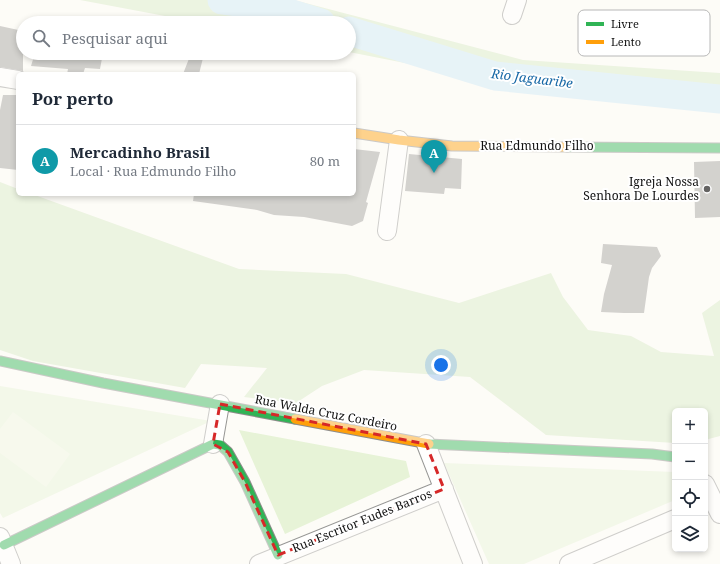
<!DOCTYPE html>
<html lang="pt">
<head>
<meta charset="utf-8">
<style>
  body { margin:0; font-family:"Noto Serif",serif; background:#f6f6f7; color:#1f2937 }
  .controls { position:absolute; right:12px; bottom:12px; display:grid; overflow:hidden; border-radius:6px; box-shadow:0 2px 6px #0003 }
  .controls button { width:36px; height:36px; display:grid; place-items:center; padding:0; border:0; border-bottom:1px solid #e0e1e3; background:#fff; color:#1f2937; font:20px sans-serif }
  .you { position:absolute; left:441px; top:365px; width:14px; height:14px; margin:-10px; border:3px solid #fff; border-radius:50%; background:#1a73e8; box-shadow:0 0 0 6px #1a73e833 }
  .badge { display:grid; place-items:center; width:26px; height:26px; border-radius:50%; background:#646362; color:#fff; font-size:13px; font-weight:700 }
  .pin { position:absolute; translate:-50% -33px; filter:drop-shadow(0 1px 2px #0008) }
  .pin::after { content:''; position:absolute; top:21px; width:14px; height:12px; background:inherit; clip-path:polygon(0 0,100% 0,50% 100%) }
  .list { margin:0; padding:0; list-style:none }
  h2 { display:flex; justify-content:space-between; align-items:center; height:52px; margin:0; padding:0 16px; font-size:17px }
  h2 small { font-size:13px; font-weight:400; color:#747a83 }
  .list li { display:grid; grid-template-columns:26px 1fr auto; gap:12px; align-items:center; box-sizing:border-box; height:72px; padding:0 16px; border-top:1px solid #e0e1e3 }
  .list b { display:block; font-size:15px; white-space:nowrap }
  .list p { margin:0; font-size:13px; white-space:nowrap; color:#747a83 }
  .list em { font-size:13px; font-style:normal; color:#747a83 }
  .icon { flex:none; width:22px; height:22px; fill:none; stroke:currentColor; stroke-width:2; stroke-linecap:round; stroke-linejoin:round }
  .map { position:relative; flex:none; width:720px; height:564px; overflow:hidden }
  .search { position:absolute; background:#fff; box-shadow:0 2px 6px #0003; left:16px; top:16px; width:340px; height:44px; display:flex; align-items:center; gap:10px; box-sizing:border-box; padding:0 14px; border-radius:22px; color:#747a83; font-size:15px }
  .panel { position:absolute; background:#fff; box-shadow:0 2px 6px #0003; left:16px; top:72px; width:340px; height:124px; border-radius:6px }
  .map>svg:first-child { display:block }
  .green { fill:#e7f3d7 }
  .forest { fill:#d8eac5 }
  .pitch { fill:#f0f6e1 }
  .lines { fill:none; stroke-linecap:round; stroke-linejoin:round }
  .river { stroke:#cde8f7; stroke-width:29 }
  .building { fill:#a19f9c }
  .street-casing { stroke:#979795; stroke-width:20 }
  .fast-casing { stroke:#8e8d8b; stroke-width:11 }
  .slow-casing { stroke:#8e8d8b; stroke-width:11 }
  .street { stroke:#fffffe; stroke-width:18 }
  .fast { stroke:#30b455; stroke-width:9 }
  .slow { stroke:#ff9f0a; stroke-width:9 }
  .marked { fill:none; stroke:#d62828; stroke-width:3; stroke-dasharray:8 5; stroke-linejoin:round }
  .poi-dot { fill:#646362; stroke:#fff; stroke-width:1.5 }
  .labels { text-anchor:middle; stroke-width:4; stroke-linejoin:round; paint-order:stroke }
  .street-label { font-size:12px; fill:#111; stroke:#fff }
  .poi-label { font-size:12px; fill:#111; stroke:#fff; text-anchor:end }
  .water-label { font-size:13px; font-style:italic; fill:#1768a6; stroke:#fff }
  .key { fill:#fff; stroke:#b8b8b8; stroke-width:1 }
  .key-label { font-size:11px; fill:#111 }
</style>
</head>
<body>
<div class="map">
<svg width="720" height="564" viewBox="0 0 720 564">
  <rect width="100%" height="100%" fill="#fdfcf7"/>
  <!-- green -->
  <path class="green" d="M 0,386 L 211,421 L 3,518 L 0,513 Z
    M 239,430 L 406,461 L 410,477 L 285,534 Z
    M 444,463 L 675,472 L 675,500 L 524,564 L 489,564 Z"/>
  <!-- forest -->
  <path class="forest" d="M 80,0 L 294,0 L 523,60 L 720,73 L 720,111 L 587,99 L 349,52 L 349,23 L 202,23 Z
    M 0,182 L 18,189 L 18,194 L 32,194 L 239,269 L 346,274 L 459,303 L 551,273 L 563,297 L 588,330 L 631,336 L 661,352 L 714,356 L 702,313 L 720,300 L 720,436 L 705,440 L 705,411 L 675,411 L 675,443 L 546,435 L 470,377 L 364,370 L 322,386 L 296,403 L 244,397 L 267,368 L 201,364 L 185,388 L 33,361 L 0,350 Z"/>
  <!-- pitch -->
  <path class="pitch" d="M 13,412 L 70,454 L 46,487 L 0,453 L 0,429 Z"/>
  <g class="lines">
    <!-- river -->
    <path class="river" d="M 222,0 L 266,6 L 321,23
      M 349,31 L 495,76 L 720,99"/>
  </g>
  <!-- building -->
  <path class="building" d="M 0,26 L 23,31 L 23,71 L 0,67 Z
    M 35,53 L 103,53 L 100,69 L 85,68 L 83,74 L 67,74 L 68,69 L 31,66 Z
    M 190,56 L 203,58 L 199,74 L 183,74 Z
    M 3,95 L 18,95 L 18,170 L 0,168 L 0,110 Z
    M 354,149 L 380,152 L 366,202 L 368,203 L 363,221 L 352,226 L 304,217 L 274,215 L 257,210 L 193,201 L 194,194 L 354,194 Z
    M 409,154 L 462,159 L 461,189 L 445,188 L 444,194 L 405,191 Z
    M 720,161 L 720,217 L 695,218 L 694,162 Z
    M 603,244 L 657,247 L 661,256 L 652,268 L 649,277 L 644,313 L 624,313 L 601,312 L 604,294 L 612,265 L 601,263 Z"/>
  <g class="lines">
    <!-- street casing -->
    <g class="street-casing">
      <path id="street" d="M 512,15 L 517,0
        M 0,77 L 18,80
        M 387,231 L 399,140
        M 213,444 L 220,404
        M 426,444 L 473,564
        M 705,484 L 720,514
        M 0,537 L 11,564
        M 259,564 L 444,489
        M 569,564 L 675,519"/>
    </g>
    <!-- fast casing -->
    <g class="fast-casing">
      <path id="fast" d="M 567,147 L 720,148
        M 0,361 L 103,383 L 295,419
        M 429,444 L 652,454 L 675,457
        M 4,545 L 213,444 L 220,445 L 228,452 L 245,482 L 278,555"/>
    </g>
    <!-- slow casing -->
    <g class="slow-casing">
      <path id="slow" d="M 354,133 L 399,140 L 452,146 L 567,147
        M 295,419 L 429,444"/>
    </g>
    <!-- street -->
    <use href="#street" class="street"/>
    <!-- fast -->
    <use href="#fast" class="fast"/>
    <!-- slow -->
    <use href="#slow" class="slow"/>
  </g>
  <!-- marked area -->
  <path d="M0 0H720V564H0ZM 220,404 L 426,444 L 444,489 L 278,555 L 245,482 L 228,452 L 213,444 Z" fill="#fdfcf7" fill-opacity=".55" fill-rule="evenodd"/>
  <path class="marked" d="M 220,404 L 426,444 L 444,489 L 278,555 L 245,482 L 228,452 L 213,444 Z"/>
  <!-- markers -->
  <circle class="poi-dot" cx="707" cy="189" r="4"/>
  <g class="labels">
    <!-- street labels -->
    <g class="street-label">
      <text x="537" y="150">Rua Edmundo Filho</text>
      <text transform="translate(326 413) rotate(11)" y="4">Rua Walda Cruz Cordeiro</text>
      <text transform="translate(362 521) rotate(-22)" y="4">Rua Escritor Eudes Barros</text>
    </g>
    <!-- poi labels -->
    <g class="poi-label">
      <text x="699" y="186">Igreja Nossa<tspan x="699" dy="14">Senhora De Lourdes</tspan></text>
    </g>
    <!-- water labels -->
    <g class="water-label">
      <text transform="translate(532 78) rotate(7)" y="5">Rio Jaguaribe</text>
    </g>
  </g>
  <!-- legend -->
  <rect x="578" y="10" width="132" height="46" rx="6" class="key"/>
  <rect x="586" y="22" width="18" height="4" fill="#30b455"/>
  <rect x="586" y="40" width="18" height="4" fill="#ff9f0a"/>
  <g class="key-label">
    <text x="611" y="28">Livre</text>
    <text x="611" y="46">Lento</text>
  </g>
</svg>
<div class="controls">
<button>+</button>
<button>−</button>
<button><svg class="icon" aria-label="locate" viewBox="0 0 24 24"><circle cx="12" cy="12" r="6"/><path d="M12 2v4M12 18v4M2 12h4M18 12h4"/></svg></button>
<button><svg class="icon" aria-label="layers" viewBox="0 0 24 24"><path d="M12 4l9 5-9 5-9-5zM3 14l9 5 9-5"/></svg></button>
</div>
<div class="you"></div>
<div class="pin badge" style="left:434px;top:173px;background:#0f9aa8">A</div>
<div class="search"><svg class="icon" aria-label="search" viewBox="0 0 24 24"><circle cx="10" cy="10" r="6"/><path d="M15 15l6 6"/></svg>Pesquisar aqui</div>
<section class="panel">
<h2>Por perto<small></small></h2>
<ul class="list">
<li><span class="badge" style="background:#0f9aa8">A</span><div><b>Mercadinho Brasil</b><p>Local · Rua Edmundo Filho</p></div><em>80 m</em></li>
</ul>
</section>
</div>
</body>
</html>
